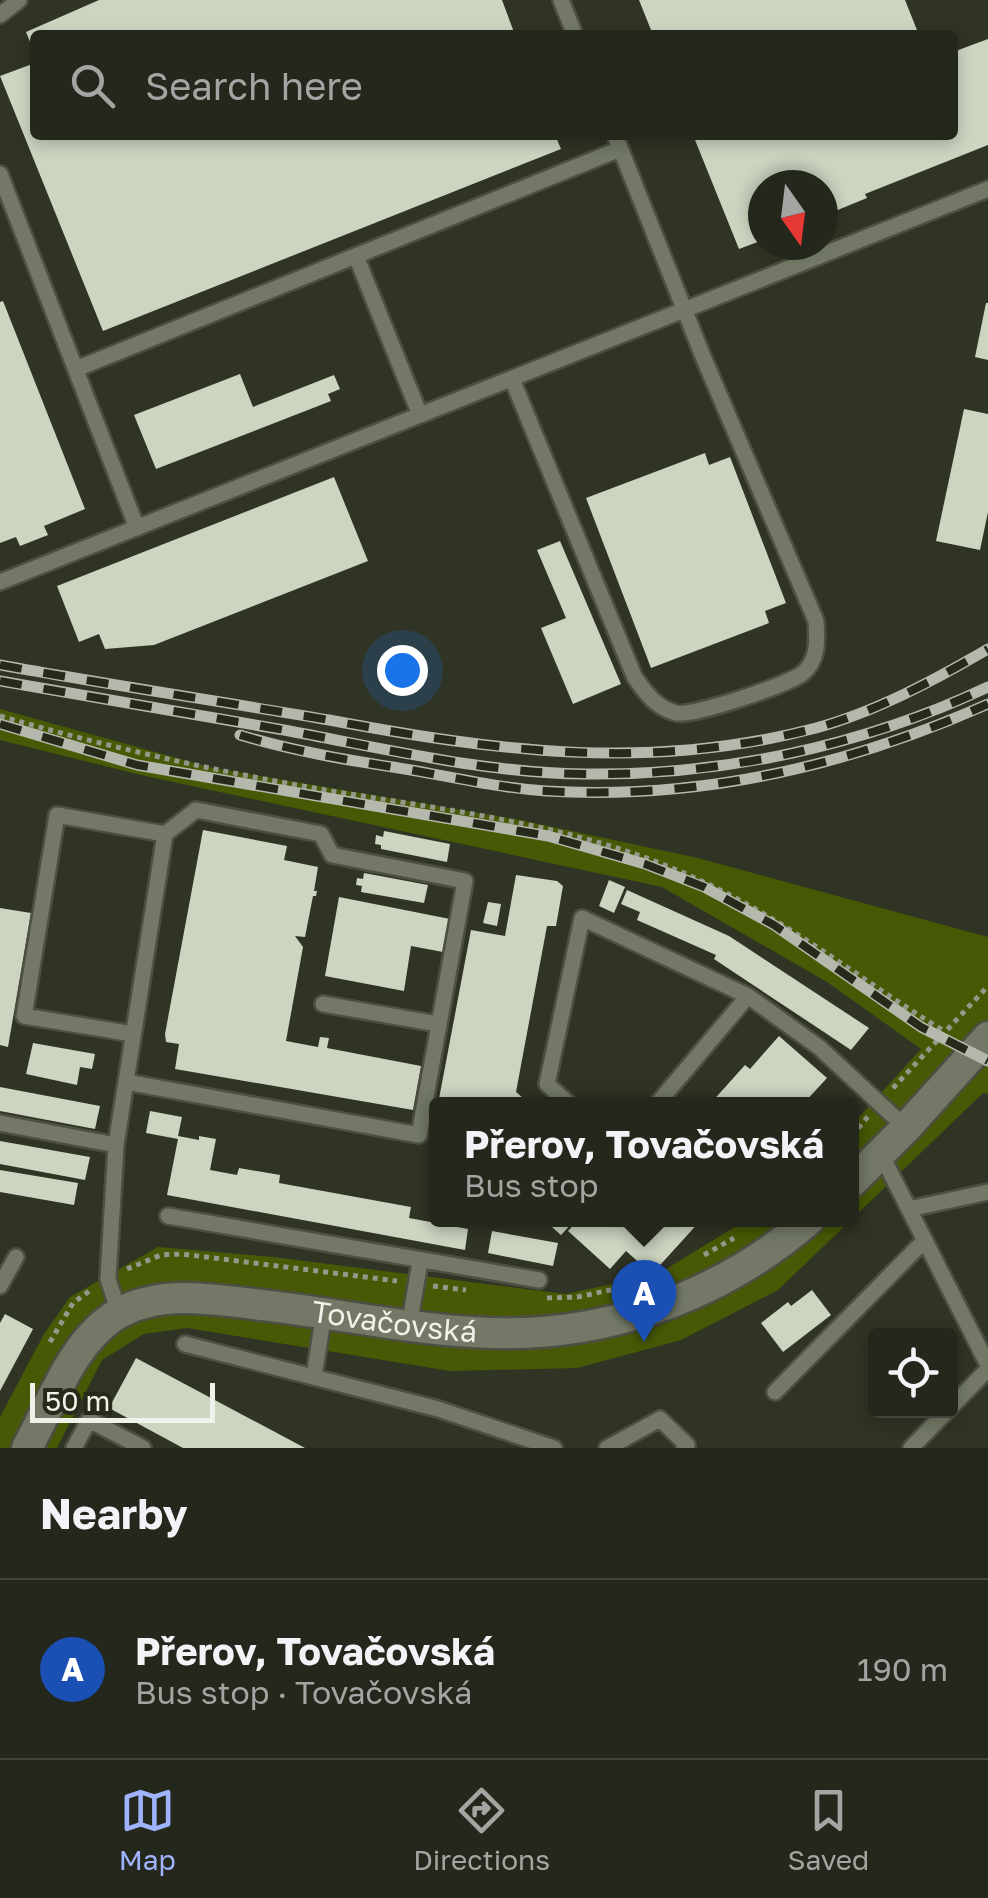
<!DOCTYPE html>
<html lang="en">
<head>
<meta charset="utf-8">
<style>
  body { margin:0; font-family:"Golos Text",sans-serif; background:#303328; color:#f1f3f6 }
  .controls { position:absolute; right:30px; bottom:30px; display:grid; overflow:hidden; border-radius:10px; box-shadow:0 5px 15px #0003 }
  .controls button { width:90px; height:90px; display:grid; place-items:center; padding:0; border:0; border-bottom:2px solid #41443a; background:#24271b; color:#f1f3f6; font:50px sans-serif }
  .compass { position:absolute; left:748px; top:170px; width:90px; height:90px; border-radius:50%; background:#24271b; box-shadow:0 5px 15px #0003; rotate:166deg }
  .scale { position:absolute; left:30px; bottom:25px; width:185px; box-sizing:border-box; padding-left:10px; border:5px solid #eff2e8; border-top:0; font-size:28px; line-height:35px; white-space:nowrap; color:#eff2e8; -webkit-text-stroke:8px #262a1b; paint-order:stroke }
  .you { position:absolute; left:402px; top:670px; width:35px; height:35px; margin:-25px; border:8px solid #fff; border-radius:50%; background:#1a73e8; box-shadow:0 0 0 15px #1a73e833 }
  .badge { display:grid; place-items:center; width:65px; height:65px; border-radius:50%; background:#9fb3fd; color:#fff; font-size:32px; font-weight:700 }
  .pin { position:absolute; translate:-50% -82px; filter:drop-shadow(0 2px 5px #0008) }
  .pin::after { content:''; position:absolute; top:52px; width:35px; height:30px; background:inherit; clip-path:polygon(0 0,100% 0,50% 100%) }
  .popup { position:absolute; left:429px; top:1097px; width:430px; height:130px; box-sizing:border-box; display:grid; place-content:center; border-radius:10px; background:#24271b; filter:drop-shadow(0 2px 8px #0005); font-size:32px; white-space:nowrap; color:#a3a5a3 }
  .popup b { font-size:38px; color:#f1f3f6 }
  .popup::after { content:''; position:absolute; left:50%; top:100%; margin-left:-20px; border:20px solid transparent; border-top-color:#24271b }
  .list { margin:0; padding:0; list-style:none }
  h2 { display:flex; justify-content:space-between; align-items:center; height:130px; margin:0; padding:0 40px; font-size:42px }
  h2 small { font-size:32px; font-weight:400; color:#a3a5a3 }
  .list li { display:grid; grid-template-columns:65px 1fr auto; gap:30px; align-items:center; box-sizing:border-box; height:180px; padding:0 40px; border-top:2px solid #41443a }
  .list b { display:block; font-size:38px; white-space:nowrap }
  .list p { margin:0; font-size:32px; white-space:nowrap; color:#a3a5a3 }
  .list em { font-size:32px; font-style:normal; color:#a3a5a3 }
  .icon { flex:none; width:55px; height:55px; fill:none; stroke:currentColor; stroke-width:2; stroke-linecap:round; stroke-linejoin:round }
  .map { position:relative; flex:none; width:988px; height:1448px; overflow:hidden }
  .search { position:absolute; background:#24271b; box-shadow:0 5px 15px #0003; left:30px; right:30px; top:30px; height:110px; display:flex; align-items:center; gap:25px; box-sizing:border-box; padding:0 35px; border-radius:10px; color:#a3a5a3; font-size:38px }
  .sheet { height:310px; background:#24271b }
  nav { display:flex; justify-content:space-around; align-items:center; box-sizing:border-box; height:140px; border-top:2px solid #41443a; background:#24271b; font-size:28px; color:#a3a5a3 }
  nav a { display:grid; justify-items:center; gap:5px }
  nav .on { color:#9fb3fd }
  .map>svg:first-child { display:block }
  .green { fill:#485905 }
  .building { fill:#cdd4c0 }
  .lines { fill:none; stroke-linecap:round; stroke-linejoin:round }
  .lane-casing { stroke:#4c4f42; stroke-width:20 }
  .secondary-casing { stroke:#4c4f42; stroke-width:35 }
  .path { stroke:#95998c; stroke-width:5; stroke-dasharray:5 5; stroke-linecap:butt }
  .lane { stroke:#737966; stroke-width:15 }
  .secondary { stroke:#737966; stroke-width:30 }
  .rail-casing { stroke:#b5b8ac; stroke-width:11 }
  .rail { stroke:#262a1b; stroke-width:8; stroke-dasharray:22; stroke-linecap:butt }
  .labels { text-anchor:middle; stroke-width:10; stroke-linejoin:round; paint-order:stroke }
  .street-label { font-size:30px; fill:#eff2e8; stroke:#262a1b }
</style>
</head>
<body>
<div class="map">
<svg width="988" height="1448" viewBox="0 0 988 1448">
  <rect width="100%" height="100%" fill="#303424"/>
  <!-- green -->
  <path class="green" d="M 0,709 L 213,768 L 520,820 L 698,858 L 988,937 L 988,1094 L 983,1093 L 852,1219 L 852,1125 L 921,1049 L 827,982 L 662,887 L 141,775 L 12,743 L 0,740 Z
    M 746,1220 L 851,1220 L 778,1290 L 681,1340 L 577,1368 L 450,1371 L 187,1328 L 144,1334 L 102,1360 L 57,1448 L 0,1448 L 0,1417 L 44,1334 L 70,1297 L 158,1247 L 273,1257 L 566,1294 L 658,1274 Z"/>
  <!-- building -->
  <path class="building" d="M 99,0 L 502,0 L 515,35 L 35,35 L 35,54 L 26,32 Z
    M 639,0 L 905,0 L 919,35 L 653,35 Z
    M 988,39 L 988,145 L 865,194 L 867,198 L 823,216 L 823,185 L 763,185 L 763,240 L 739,249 L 693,135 L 953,135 L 953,52 Z
    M 35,63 L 35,135 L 555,135 L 561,149 L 103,331 L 0,76 Z
    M 3,301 L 85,509 L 44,526 L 48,535 L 20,546 L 16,537 L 0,543 L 0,302 Z
    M 986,303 L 988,303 L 988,360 L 975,357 Z
    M 240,374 L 253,407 L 334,375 L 340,389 L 328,394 L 331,401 L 156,469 L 134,415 Z
    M 964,409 L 988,414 L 988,512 L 980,550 L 936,541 Z
    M 705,453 L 709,465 L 730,457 L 786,603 L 765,611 L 769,623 L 651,668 L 586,498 Z
    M 334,477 L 368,561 L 154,645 L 105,649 L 99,634 L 79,642 L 57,586 Z
    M 560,541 L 621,684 L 573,704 L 541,628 L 566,618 L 537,550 Z
    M 203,830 L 287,846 L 284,860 L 318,867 L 314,891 L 317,891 L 316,896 L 313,896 L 305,937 L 295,936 L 303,947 L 286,1041 L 318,1047 L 320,1037 L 329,1038 L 327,1048 L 421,1066 L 413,1110 L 175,1069 L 179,1044 L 166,1042 L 165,1034 Z
    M 384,831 L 450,844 L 447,862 L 381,849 L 381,845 L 375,844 L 376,835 L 383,837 Z
    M 364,873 L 428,885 L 424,903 L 361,892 L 362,886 L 356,885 L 357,878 L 363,879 Z
    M 516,875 L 557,881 L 563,886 L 556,926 L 547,926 L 516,1092 L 530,1104 L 438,1104 L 471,930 L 505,936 Z
    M 609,880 L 625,887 L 614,913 L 599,906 Z
    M 627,890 L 729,936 L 869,1028 L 851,1050 L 714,959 L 716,955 L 637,920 L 640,912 L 621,904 Z
    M 339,897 L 450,919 L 443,952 L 411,946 L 404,991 L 325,976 Z
    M 488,902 L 501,904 L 497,926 L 483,923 Z
    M 0,908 L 31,913 L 8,1047 L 0,1045 Z
    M 779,1036 L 827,1078 L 803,1104 L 710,1104 L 745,1065 L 750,1069 Z
    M 33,1043 L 95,1054 L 92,1069 L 80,1067 L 77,1085 L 26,1074 Z
    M 0,1087 L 100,1106 L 95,1129 L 0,1111 Z
    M 150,1111 L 182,1117 L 178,1136 L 199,1140 L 199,1136 L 216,1139 L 210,1170 L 237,1175 L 239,1168 L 280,1175 L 279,1183 L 411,1207 L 409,1218 L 468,1229 L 465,1250 L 167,1195 L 178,1139 L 146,1133 Z
    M 0,1141 L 90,1157 L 85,1180 L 0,1164 Z
    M 0,1170 L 78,1183 L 74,1205 L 0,1192 Z
    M 544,1220 L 575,1220 L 561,1235 Z
    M 578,1220 L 701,1220 L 652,1274 L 626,1251 L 610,1269 L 568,1231 Z
    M 492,1231 L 558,1243 L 553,1266 L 488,1253 Z
    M 812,1290 L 831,1315 L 783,1352 L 761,1323 L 788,1302 L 791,1306 Z
    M 5,1314 L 33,1329 L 0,1391 L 0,1323 Z
    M 136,1358 L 305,1448 L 183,1448 L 109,1408 Z"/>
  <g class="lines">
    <!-- lane casing -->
    <g class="lane-casing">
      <path id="lane" d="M 561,0 L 575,35
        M 0,15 L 19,0
        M 0,174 L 137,528
        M 356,256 L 420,415
        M 76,369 L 620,149
        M 512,379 L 635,678 C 647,694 655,707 676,713 C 692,717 790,684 803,673 C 819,659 817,640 816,621 L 704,359 L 615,135
        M 0,582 L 988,189
        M 323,1004 L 438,1024
        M 126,1082 L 419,1135 L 465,881 L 332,855 L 321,834 L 196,810 L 165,834
        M 569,1104 L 547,1084 L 582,918 L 748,996 L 820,1048 L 906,1128
        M 657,1104 L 748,996
        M 0,1123 L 116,1145
        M 881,1154 L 988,1365
        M 909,1209 L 988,1192
        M 168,1216 L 539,1280
        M 0,1286 L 16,1257
        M 119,1313 L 108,1279 L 116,1145 L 165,834 L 57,815 L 24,1016 L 133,1034
        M 409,1326 L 420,1262
        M 185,1344 L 438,1409 L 554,1448
        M 314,1376 L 324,1313
        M 775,1392 L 925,1240
        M 950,1408 L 988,1369
        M 74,1448 L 89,1420 L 143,1448
        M 607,1448 L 660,1419 L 687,1445 L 684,1448
        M 911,1448 L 948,1410"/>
    </g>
    <!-- secondary casing -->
    <g class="secondary-casing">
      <g id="secondary">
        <path d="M 852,1182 L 906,1128 L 988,1037"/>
        <path id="s1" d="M 27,1448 C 52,1403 73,1338 121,1312 C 164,1289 216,1300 262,1305 C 333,1313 402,1328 473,1332 C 596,1341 716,1300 809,1220"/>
      </g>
    </g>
    <!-- path -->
    <path class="path" d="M 0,716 C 107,747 215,771 325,790 C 446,810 573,824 686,874 C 783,916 856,977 944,1031
      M 893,1088 L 988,986
      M 852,1136 L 869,1115
      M 704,1255 L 734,1238
      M 127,1269 L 161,1255 L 182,1254 L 397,1281
      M 433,1286 L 466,1290
      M 547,1298 L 577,1297 L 620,1288
      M 50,1342 L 73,1303 L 92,1289"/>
    <!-- lane -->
    <use href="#lane" class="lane"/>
    <!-- secondary -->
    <use href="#secondary" class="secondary"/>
    <!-- rail casing -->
    <g class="rail-casing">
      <path id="rail" d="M 0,665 C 109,685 219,701 329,720 C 495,751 649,772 816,728 C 875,712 935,680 988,649
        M 0,681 C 95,698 189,713 284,730 C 382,748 484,773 584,774 C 722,776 863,746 988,687
        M 0,724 L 137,765 L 548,836 L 645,864 L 704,887 L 774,925 L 921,1027 L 988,1061
        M 240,735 C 296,752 353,761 411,770 C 456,778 500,788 546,791 C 700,800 848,766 988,704"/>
    </g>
    <!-- rail -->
    <use href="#rail" class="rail"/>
  </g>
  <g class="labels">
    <!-- street labels -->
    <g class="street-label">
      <text dy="10" stroke="none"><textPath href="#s1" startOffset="445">Tovačovská</textPath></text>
    </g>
  </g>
</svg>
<div class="controls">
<button><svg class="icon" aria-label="locate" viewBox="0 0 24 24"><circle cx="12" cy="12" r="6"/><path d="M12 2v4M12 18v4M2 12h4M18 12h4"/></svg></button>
</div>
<svg class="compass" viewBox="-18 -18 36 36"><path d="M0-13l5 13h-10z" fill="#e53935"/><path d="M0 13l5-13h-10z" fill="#a3a5a3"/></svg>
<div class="scale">50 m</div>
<div class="you"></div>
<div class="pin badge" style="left:644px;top:1342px;background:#1a4fb4">A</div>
<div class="popup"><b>Přerov, Tovačovská</b>Bus stop</div>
<div class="search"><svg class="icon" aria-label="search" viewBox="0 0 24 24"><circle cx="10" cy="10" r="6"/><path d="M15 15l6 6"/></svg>Search here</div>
</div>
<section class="sheet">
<h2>Nearby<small></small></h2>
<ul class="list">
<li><span class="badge" style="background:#1a4fb4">A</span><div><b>Přerov, Tovačovská</b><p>Bus stop · Tovačovská</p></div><em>190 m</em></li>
</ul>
</section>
<nav>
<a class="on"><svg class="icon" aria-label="map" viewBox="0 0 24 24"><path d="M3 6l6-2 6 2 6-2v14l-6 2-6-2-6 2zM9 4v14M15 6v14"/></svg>Map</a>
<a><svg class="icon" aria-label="directions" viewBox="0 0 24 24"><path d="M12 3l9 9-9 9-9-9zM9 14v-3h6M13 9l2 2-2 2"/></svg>Directions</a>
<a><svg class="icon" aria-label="saved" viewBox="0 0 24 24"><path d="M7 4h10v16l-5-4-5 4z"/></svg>Saved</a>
</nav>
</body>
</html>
